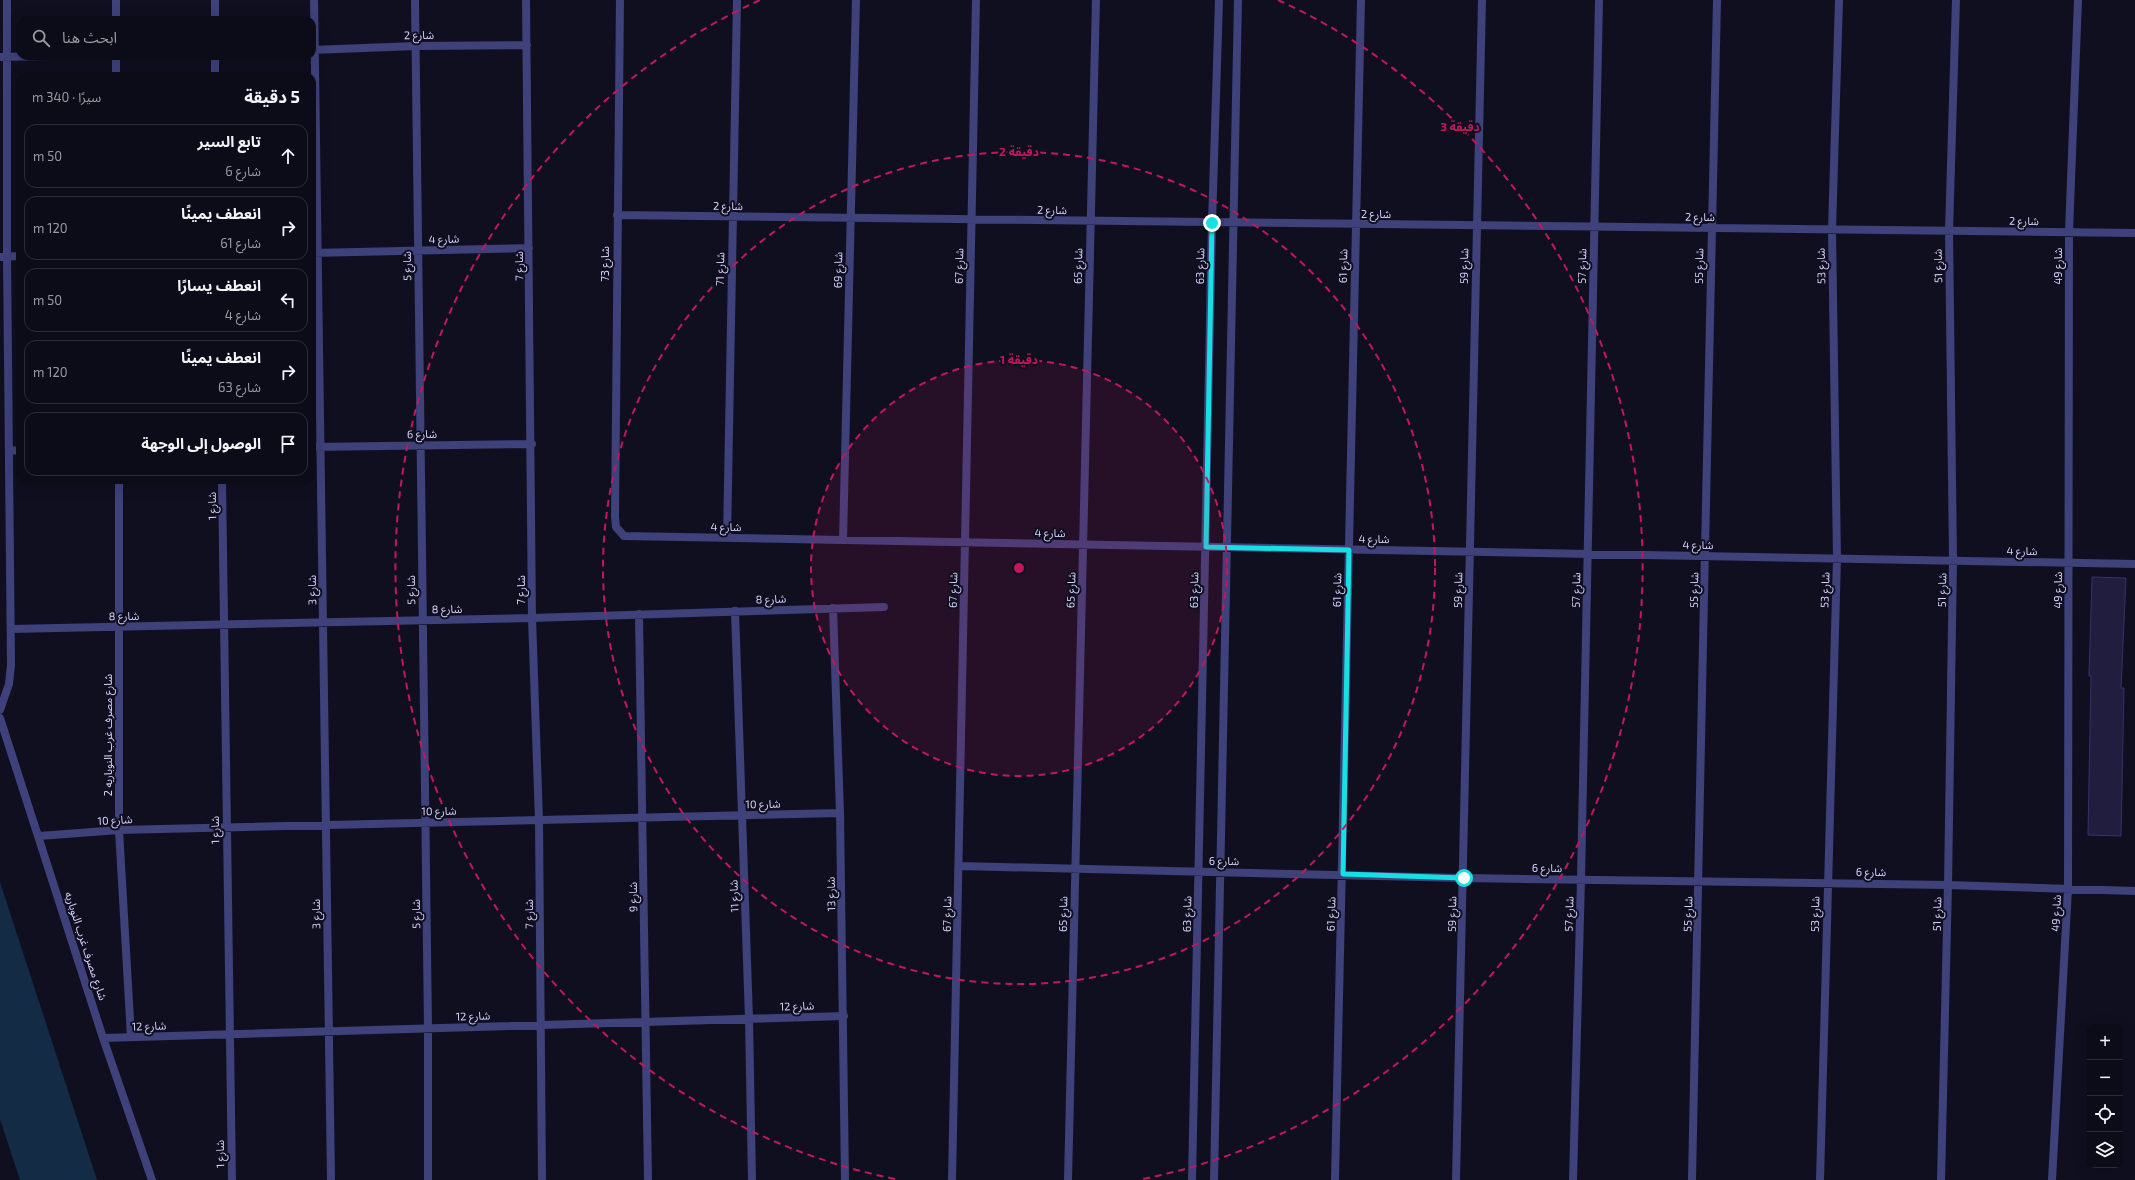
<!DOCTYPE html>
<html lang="ar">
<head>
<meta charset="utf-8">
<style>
  body { margin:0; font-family:"Exo 2","Noto Sans Arabic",sans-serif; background:#151421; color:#f1f3f6; direction:rtl }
  .controls { position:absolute; right:12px; bottom:12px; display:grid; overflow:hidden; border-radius:8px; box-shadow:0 4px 16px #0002 }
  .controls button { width:36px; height:36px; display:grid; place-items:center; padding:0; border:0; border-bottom:1px solid #2c2b37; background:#0c0b18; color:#f1f3f6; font:20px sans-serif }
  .stop { position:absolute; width:12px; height:12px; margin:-9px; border:3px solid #16e0e3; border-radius:50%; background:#fff }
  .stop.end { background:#16e0e3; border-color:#fff; box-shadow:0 1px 4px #0008 }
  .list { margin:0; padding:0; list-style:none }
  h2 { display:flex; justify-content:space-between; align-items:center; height:52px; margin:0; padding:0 16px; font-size:17px }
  h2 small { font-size:13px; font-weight:400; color:#9a9ba2 }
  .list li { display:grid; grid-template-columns:26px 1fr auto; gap:12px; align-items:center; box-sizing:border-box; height:64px; margin:0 8px 8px; padding:0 8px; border:1px solid #2c2b37; border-radius:12px }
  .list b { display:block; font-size:15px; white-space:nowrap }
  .list p { margin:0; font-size:13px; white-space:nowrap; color:#9a9ba2 }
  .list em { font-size:13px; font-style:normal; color:#9a9ba2 }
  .icon { flex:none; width:22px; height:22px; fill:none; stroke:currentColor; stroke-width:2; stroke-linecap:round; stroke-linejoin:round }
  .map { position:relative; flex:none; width:2135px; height:1180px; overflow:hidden; direction:ltr }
  .search { position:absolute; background:#0c0b18; box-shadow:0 4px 16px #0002; left:16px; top:16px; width:300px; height:44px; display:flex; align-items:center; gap:10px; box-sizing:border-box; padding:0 14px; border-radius:12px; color:#9a9ba2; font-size:15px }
  .panel { position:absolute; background:#0c0b18; box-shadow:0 4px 16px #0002; left:16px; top:72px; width:300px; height:412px; border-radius:12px; direction:rtl }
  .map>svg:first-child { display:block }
  .water { fill:#142b45 }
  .building { fill:#211d3f; stroke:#373169 }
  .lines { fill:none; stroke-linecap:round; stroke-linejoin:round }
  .street { stroke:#3e417a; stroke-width:8 }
  .route { stroke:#16e0e3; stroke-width:5 }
  .ring { fill:none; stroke:#c2185b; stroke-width:2; stroke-dasharray:7 5 }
  .labels { text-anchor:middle; stroke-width:4; stroke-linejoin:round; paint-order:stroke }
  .street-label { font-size:11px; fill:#d3d2fb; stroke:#100f20 }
  .centre { fill:#c2185b; stroke:#100f20; stroke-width:2 }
  .ring-label { font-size:12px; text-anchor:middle; font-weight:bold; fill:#c2185b; stroke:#100f20; stroke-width:4; stroke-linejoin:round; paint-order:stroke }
</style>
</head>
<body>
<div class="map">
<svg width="2135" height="1180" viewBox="0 0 2135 1180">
  <rect width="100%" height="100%" fill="#100f20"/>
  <!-- water -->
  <path class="water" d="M 0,882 L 97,1180 L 20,1180 L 0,1119 Z"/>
  <!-- building -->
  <path class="building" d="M 2092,577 L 2126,578 L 2121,688 L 2124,688 L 2121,836 L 2088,835 L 2091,676 L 2089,676 Z"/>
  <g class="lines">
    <!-- street -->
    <path class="street" d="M 116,0 L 116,20
      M 215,0 L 215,20
      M 314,0 L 331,1180
      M 415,0 L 428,1028 L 428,1180
      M 526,0 L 532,618 L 539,820 L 542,1180
      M 620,0 L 615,517 L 616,527 L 624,536 L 2135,564
      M 312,50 L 415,46 L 527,45
      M 215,56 L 215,76
      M 0,57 L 45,56
      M 116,76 L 116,56
      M 617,215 L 2135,233
      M 312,253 L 529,248
      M 0,257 L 20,256
      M 312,447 L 532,444
      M 9,451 L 20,450
      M 119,480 L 119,830 L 131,1037
      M 222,480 L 232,1180
      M 727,538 L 737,0
      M 843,540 L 856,0
      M 833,608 L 840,813 L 845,1180
      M 735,611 L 749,1019 L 752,1180
      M 639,614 L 648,1180
      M 11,629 L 532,618 L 884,607
      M 0,710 L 9,684 L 11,665 L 7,256 L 7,0
      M 0,718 L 103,1038 L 152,1180
      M 39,836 L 119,830 L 840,813
      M 960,866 L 1463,878 L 1948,885 L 2135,891
      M 103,1038 L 844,1016
      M 952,1180 L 976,0
      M 1068,1180 L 1096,0
      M 1192,1180 L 1212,223 L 1219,0
      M 1214,1180 L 1238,0
      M 1335,1180 L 1361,0
      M 1456,1180 L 1482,0
      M 1573,1180 L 1581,879 L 1599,0
      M 1692,1180 C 1702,787 1706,393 1717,0
      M 1820,1180 L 1837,558 L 1832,230 L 1839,0
      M 1941,1180 L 1948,885 L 1953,561 L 1949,231 L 1956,0
      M 2052,1180 L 2068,889 L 2069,232 L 2078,0"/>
  </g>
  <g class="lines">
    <!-- route -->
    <path class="route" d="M 1212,223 L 1206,547 L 1349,550 L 1343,874 L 1464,878"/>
  </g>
  <!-- distance rings -->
  <circle cx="1019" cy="568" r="208" fill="#c2185b" fill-opacity=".12"/>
  <g class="ring">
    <circle cx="1019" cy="568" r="208"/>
    <circle cx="1019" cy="568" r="416"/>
    <path d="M895 1179A624 624 0 0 1 760 0M1278 0A624 624 0 0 1 1143 1179"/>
  </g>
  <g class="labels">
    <!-- street labels -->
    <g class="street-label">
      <text transform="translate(419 35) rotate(-1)" y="4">شارع 2</text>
      <text transform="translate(728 206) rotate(1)" y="4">شارع 2</text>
      <text transform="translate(1052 210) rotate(1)" y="4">شارع 2</text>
      <text x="1376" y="218">شارع 2</text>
      <text transform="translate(1700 217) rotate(1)" y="4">شارع 2</text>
      <text transform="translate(2024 221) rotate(1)" y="4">شارع 2</text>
      <text transform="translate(444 239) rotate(-2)" y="4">شارع 4</text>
      <text transform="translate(605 264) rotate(-90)" y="4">شارع 73</text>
      <text transform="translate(407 266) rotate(-91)" y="4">شارع 5</text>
      <text transform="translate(519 266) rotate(-91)" y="4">شارع 7</text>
      <text transform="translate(959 266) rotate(-89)" y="4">شارع 67</text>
      <text transform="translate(1078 266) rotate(-89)" y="4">شارع 65</text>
      <text transform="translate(1200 266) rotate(-89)" y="4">شارع 63</text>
      <text transform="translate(1343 266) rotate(-89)" y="4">شارع 61</text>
      <text transform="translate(1464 266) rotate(-89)" y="4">شارع 59</text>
      <text transform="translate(1582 266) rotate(-89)" y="4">شارع 57</text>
      <text transform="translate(1699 266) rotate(-89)" y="4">شارع 55</text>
      <text transform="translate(1821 266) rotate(-91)" y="4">شارع 53</text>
      <text transform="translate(1938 266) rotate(-91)" y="4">شارع 51</text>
      <text transform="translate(2058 266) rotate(-90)" y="4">شارع 49</text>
      <text transform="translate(720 269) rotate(-89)" y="4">شارع 71</text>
      <text transform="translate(838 270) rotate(-89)" y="4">شارع 69</text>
      <text transform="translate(422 434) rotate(-1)" y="4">شارع 6</text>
      <text transform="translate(212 506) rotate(-91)" y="4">شارع 1</text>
      <text transform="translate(726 527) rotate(1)" y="4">شارع 4</text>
      <text transform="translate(1050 533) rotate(1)" y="4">شارع 4</text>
      <text transform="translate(1374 539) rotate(1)" y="4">شارع 4</text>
      <text transform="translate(1698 545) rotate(1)" y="4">شارع 4</text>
      <text transform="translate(2022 551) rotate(1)" y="4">شارع 4</text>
      <text transform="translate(312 590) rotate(-91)" y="4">شارع 3</text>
      <text transform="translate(411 590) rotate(-91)" y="4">شارع 5</text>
      <text transform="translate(521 590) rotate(-90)" y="4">شارع 7</text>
      <text transform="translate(953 590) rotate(-89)" y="4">شارع 67</text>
      <text transform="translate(1071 590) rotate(-88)" y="4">شارع 65</text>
      <text transform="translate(1194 590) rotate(-89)" y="4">شارع 63</text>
      <text transform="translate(1337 590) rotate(-89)" y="4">شارع 61</text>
      <text transform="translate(1458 590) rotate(-89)" y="4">شارع 59</text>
      <text transform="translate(1576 590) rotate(-89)" y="4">شارع 57</text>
      <text transform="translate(1694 590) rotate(-89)" y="4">شارع 55</text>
      <text transform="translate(1825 590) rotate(-88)" y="4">شارع 53</text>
      <text transform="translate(1942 590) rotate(-89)" y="4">شارع 51</text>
      <text transform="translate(2058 590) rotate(-90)" y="4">شارع 49</text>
      <text transform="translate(771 599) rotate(-2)" y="4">شارع 8</text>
      <text transform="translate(447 609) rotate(-1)" y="4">شارع 8</text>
      <text transform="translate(124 616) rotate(-1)" y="4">شارع 8</text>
      <text transform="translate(108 735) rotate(-90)" y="4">شارع مصرف غرب النوباريه 2</text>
      <text transform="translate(763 804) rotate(-1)" y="4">شارع 10</text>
      <text transform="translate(439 811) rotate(-1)" y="4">شارع 10</text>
      <text transform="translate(115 820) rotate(-3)" y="4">شارع 10</text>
      <text transform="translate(215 830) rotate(-91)" y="4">شارع 1</text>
      <text transform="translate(1224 861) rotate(1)" y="4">شارع 6</text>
      <text transform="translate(1547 868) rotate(1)" y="4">شارع 6</text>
      <text transform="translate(1871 872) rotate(1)" y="4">شارع 6</text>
      <text transform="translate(831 894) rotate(-91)" y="4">شارع 13</text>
      <text transform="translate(734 896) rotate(-92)" y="4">شارع 11</text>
      <text transform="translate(633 897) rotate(-91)" y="4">شارع 9</text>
      <text transform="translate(2056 913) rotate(-87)" y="4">شارع 49</text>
      <text transform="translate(316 914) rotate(-91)" y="4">شارع 3</text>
      <text transform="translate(416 914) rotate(-91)" y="4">شارع 5</text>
      <text transform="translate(529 914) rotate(-91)" y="4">شارع 7</text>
      <text transform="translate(947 914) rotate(-89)" y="4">شارع 67</text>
      <text transform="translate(1063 914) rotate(-89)" y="4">شارع 65</text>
      <text transform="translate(1187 914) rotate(-89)" y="4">شارع 63</text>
      <text transform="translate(1331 914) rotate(-88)" y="4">شارع 61</text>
      <text transform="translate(1452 914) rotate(-89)" y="4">شارع 59</text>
      <text transform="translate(1569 914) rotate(-88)" y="4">شارع 57</text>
      <text transform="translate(1688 914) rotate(-88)" y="4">شارع 55</text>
      <text transform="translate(1815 914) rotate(-89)" y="4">شارع 53</text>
      <text transform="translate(1937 914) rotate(-89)" y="4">شارع 51</text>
      <text transform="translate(86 946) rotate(72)" y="4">شارع مصرف غرب النوباريه</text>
      <text transform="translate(797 1006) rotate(-2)" y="4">شارع 12</text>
      <text transform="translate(473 1016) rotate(-2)" y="4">شارع 12</text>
      <text transform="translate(149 1026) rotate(-2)" y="4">شارع 12</text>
      <text transform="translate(220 1154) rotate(-91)" y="4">شارع 1</text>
    </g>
  </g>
  <circle cx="1019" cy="568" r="6" class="centre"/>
  <g class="ring-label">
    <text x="1460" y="131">3 دقيقة</text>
    <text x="1019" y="156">2 دقيقة</text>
    <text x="1019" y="364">1 دقيقة</text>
  </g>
</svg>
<div class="controls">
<button>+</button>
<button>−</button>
<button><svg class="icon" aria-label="locate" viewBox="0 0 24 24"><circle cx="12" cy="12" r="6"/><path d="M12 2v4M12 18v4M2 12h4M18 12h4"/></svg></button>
<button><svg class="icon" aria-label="layers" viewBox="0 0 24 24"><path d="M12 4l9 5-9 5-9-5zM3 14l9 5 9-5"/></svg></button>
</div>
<div class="stop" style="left:1464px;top:878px"></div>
<div class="stop end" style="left:1212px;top:223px"></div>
<div class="search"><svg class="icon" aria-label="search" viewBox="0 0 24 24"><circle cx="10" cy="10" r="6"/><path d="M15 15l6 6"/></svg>ابحث هنا</div>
<section class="panel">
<h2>5 دقيقة<small>سيرًا · 340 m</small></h2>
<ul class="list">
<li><svg class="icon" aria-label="ahead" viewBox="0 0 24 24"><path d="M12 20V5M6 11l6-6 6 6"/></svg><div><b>تابع السير</b><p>شارع 6</p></div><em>50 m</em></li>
<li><svg class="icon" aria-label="right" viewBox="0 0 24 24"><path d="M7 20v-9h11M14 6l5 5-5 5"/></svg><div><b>انعطف يمينًا</b><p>شارع 61</p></div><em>120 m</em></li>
<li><svg class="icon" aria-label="left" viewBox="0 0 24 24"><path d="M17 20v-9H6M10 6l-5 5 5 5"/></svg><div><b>انعطف يسارًا</b><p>شارع 4</p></div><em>50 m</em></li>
<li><svg class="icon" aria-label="right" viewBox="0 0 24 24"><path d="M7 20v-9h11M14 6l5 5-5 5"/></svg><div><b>انعطف يمينًا</b><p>شارع 63</p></div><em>120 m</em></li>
<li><svg class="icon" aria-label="arrive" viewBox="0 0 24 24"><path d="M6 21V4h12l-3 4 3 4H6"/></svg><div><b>الوصول إلى الوجهة</b></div></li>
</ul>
</section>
</div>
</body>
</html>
